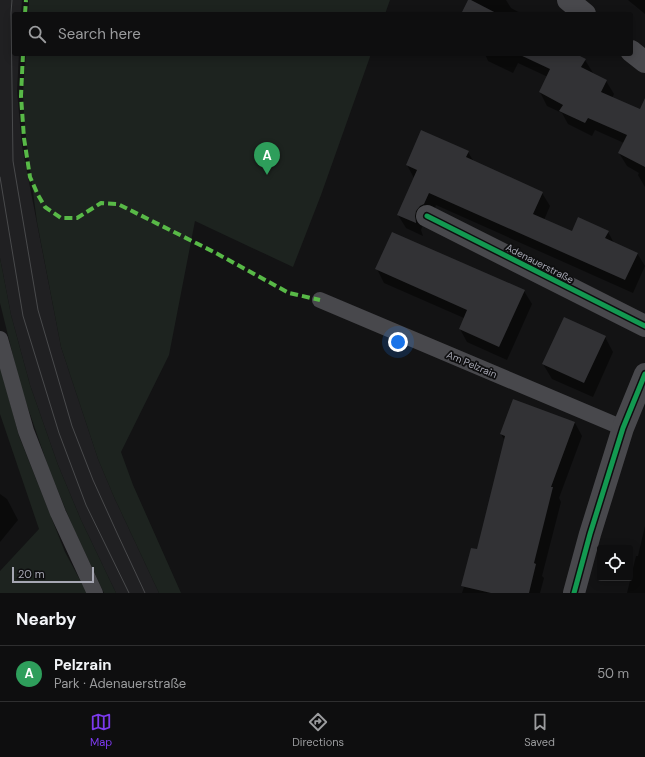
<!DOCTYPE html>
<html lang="en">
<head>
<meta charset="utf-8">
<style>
  body { margin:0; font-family:"DM Sans",sans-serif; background:#171718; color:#f1f3f6 }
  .controls { position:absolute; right:12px; bottom:12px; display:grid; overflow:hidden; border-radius:4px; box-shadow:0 2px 10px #0003 }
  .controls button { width:36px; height:36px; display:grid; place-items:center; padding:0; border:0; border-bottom:1px solid #2e2e2f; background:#0e0e0f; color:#f1f3f6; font:20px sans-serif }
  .scale { position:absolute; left:12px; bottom:10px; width:82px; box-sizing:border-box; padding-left:4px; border:2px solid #a6a7b3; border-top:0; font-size:11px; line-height:14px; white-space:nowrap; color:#a6a7b3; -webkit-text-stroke:3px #0e0e0f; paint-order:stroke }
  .you { position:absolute; left:398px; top:342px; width:14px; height:14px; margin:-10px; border:3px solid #fff; border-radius:50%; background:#1a73e8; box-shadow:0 0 0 6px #1a73e833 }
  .badge { display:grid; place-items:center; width:26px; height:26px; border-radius:50%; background:#7c3aed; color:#fff; font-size:13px; font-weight:700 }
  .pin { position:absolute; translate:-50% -33px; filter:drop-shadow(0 1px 2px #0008) }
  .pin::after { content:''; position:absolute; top:21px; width:14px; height:12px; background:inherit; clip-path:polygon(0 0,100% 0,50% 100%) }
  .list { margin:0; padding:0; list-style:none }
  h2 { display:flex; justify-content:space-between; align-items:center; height:52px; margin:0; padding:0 16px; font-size:17px }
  h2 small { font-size:13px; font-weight:400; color:#9b9c9e }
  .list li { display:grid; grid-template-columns:26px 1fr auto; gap:12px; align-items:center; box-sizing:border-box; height:56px; padding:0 16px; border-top:1px solid #2e2e2f }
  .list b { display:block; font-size:15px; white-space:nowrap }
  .list p { margin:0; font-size:13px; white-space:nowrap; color:#9b9c9e }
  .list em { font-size:13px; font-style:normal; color:#9b9c9e }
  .icon { flex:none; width:22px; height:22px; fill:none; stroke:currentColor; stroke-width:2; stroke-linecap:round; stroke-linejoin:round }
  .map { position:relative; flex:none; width:645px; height:593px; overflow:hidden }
  .search { position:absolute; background:#0e0e0f; box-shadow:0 2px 10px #0003; left:12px; right:12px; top:12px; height:44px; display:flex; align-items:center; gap:10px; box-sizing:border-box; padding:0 14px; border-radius:4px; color:#9b9c9e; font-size:15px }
  .sheet { height:108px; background:#0e0e0f }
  nav { display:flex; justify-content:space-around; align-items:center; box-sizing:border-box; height:56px; border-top:1px solid #2e2e2f; background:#0e0e0f; font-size:11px; color:#9b9c9e }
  nav a { display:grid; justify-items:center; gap:2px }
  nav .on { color:#7c3aed }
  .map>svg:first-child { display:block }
  .built { fill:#202022 }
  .green { fill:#1d231f }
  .shadow { fill:#0007 }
  .building { fill:#323235 }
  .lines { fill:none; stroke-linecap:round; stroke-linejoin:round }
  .lane { stroke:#48484c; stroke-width:16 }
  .street { stroke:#48484c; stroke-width:22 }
  .tram { stroke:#494a4c; stroke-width:1 }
  .quiet { stroke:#58b947; stroke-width:4; stroke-dasharray:8 4; stroke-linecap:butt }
  .cycleway-casing { stroke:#0e0e0f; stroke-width:8 }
  .cycleway { stroke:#139951; stroke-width:5 }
  .labels { text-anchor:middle; stroke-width:3.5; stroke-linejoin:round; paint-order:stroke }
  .street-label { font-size:10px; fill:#a6a7b3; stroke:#0e0e0f }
</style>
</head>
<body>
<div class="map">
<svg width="645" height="593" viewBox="0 0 645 593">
  <rect width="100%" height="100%" fill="#131314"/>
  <!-- built -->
  <path class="built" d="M 0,0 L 22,0 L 21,14 L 14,14 L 14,54 L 19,54 L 17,91 L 22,146 L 61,347 L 98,459 L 114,497 L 159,593 L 116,593 L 81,520 L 58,465 L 30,385 L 11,315 L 0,258 Z"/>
  <!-- green -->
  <path class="green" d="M 29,0 L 390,0 L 385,14 L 28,14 Z
    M 26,54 L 371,54 L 321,195 L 293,267 L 195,221 L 169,355 L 121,452 L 133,485 L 181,593 L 159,593 L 114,497 L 98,459 L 61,347 L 37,222 L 27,147 L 24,114 L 23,92 Z
    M 0,258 L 11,315 L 30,385 L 58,465 L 81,520 L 116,593 L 104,593 L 72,525 L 49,469 L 21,388 L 0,303 Z
    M 0,366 L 19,436 L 65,552 L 87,593 L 0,593 L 0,571 L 39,529 L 0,414 Z"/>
  <!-- shadow -->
  <path class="shadow" d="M 469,0 L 506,0 L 511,8 L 522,14 L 462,14 Z
    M 628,0 L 645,0 L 645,14 Z
    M 485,54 L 573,54 L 585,60 L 593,73 L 606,81 L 614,94 L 612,98 L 645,114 L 645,187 L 638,175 L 639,173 L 627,166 L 619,153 L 624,143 L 595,130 L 592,136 L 568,124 L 562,113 L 547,106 L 540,92 L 548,77 L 518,63 L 513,73 L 488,61 Z
    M 468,152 L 474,162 L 542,193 L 550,206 L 544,220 L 572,233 L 608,232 L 614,243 L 637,253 L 645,266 L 633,293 L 436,205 L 431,217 L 423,224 L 421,230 L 423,236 L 406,228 L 398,215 L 414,178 L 407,165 Z
    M 377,269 L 524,291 L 532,304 L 507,360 L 467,342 L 460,329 L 464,318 L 384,283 Z
    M 605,337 L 613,352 L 593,397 L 552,379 L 543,364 Z
    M 575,423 L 582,436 L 559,498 L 561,502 L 542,576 L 544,578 L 540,593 L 462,593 L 464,587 L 462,586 L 478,550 L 505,441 L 501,434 Z
    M 0,494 L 7,499 L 18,520 L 0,542 Z
    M 645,526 L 645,593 L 627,593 L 636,556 L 638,556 Z"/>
  <!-- building -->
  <path class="building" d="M 468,0 L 471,0 L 498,14 L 461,14 Z
    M 518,54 L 576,54 L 586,59 L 581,67 L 607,80 L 601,92 L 640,109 L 645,98 L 645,167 L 618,153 L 627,135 L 588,118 L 585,123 L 559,111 L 563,105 L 539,92 L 550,69 Z
    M 421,130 L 469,151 L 466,157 L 543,192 L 533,214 L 572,231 L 578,217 L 609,231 L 605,238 L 638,253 L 625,280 L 429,193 L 424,204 L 420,206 L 416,211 L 415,216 L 416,222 L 416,223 L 397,215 L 417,170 L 406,165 Z
    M 392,232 L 525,290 L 499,347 L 459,329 L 467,310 L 375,269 Z
    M 564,317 L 606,336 L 584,383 L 542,364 Z
    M 513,399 L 575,422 L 551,487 L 553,487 L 534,563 L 536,564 L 529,593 L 491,593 L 461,586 L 471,548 L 477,549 L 505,436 L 500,434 Z"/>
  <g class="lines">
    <!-- lane -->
    <path class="lane" d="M 320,300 L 623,428
      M 0,339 L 26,431 L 58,513 L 95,593"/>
    <!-- street -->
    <path class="street" d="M 568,0 L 585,14
      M 631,51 L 645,62
      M 427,216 L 645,326
      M 574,593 L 590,534 L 623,428 L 645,374"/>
    <!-- tram -->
    <path class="tram" d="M 12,0 L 11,13 L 13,161 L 38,310 L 72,426 L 93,480 L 117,533 L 145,593
      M 0,177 L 23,316 L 59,433 L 86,505 L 129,593"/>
    <!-- quiet -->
    <path class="quiet" d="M 25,14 L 26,0
      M 23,54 L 21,96 L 24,138 L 30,177 L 38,195 L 45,207 L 61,218 L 77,218 L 101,203 L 118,204 L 214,252 L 289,293 L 320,300"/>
    <!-- cycleway casing -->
    <g class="cycleway-casing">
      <path id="cycleway" d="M 427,216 L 645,326
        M 574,593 L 590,534 L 623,428 L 645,374"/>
    </g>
    <!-- cycleway -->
    <use href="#cycleway" class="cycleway"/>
  </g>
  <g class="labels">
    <!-- street labels -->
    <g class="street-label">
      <text transform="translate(540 263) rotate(27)" y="4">Adenauerstraße</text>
      <text transform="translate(472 364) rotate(23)" y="4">Am Pelzrain</text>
    </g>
  </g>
</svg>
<div class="controls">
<button><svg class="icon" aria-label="locate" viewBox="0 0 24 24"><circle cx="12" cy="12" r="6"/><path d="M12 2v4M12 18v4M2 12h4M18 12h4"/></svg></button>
</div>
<div class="scale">20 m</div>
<div class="you"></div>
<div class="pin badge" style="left:267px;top:175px;background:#2e9e5b">A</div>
<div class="search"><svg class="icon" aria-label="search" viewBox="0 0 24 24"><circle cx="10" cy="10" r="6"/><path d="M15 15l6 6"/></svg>Search here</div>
</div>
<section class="sheet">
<h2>Nearby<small></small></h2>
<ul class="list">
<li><span class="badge" style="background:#2e9e5b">A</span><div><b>Pelzrain</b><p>Park · Adenauerstraße</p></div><em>50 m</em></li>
</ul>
</section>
<nav>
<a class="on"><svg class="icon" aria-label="map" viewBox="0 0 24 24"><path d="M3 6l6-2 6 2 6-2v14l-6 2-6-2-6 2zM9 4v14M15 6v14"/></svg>Map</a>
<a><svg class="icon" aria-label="directions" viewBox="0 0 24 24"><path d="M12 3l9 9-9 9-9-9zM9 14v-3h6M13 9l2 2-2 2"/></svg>Directions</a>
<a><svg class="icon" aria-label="saved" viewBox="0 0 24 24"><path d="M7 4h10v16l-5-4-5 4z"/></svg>Saved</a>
</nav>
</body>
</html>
